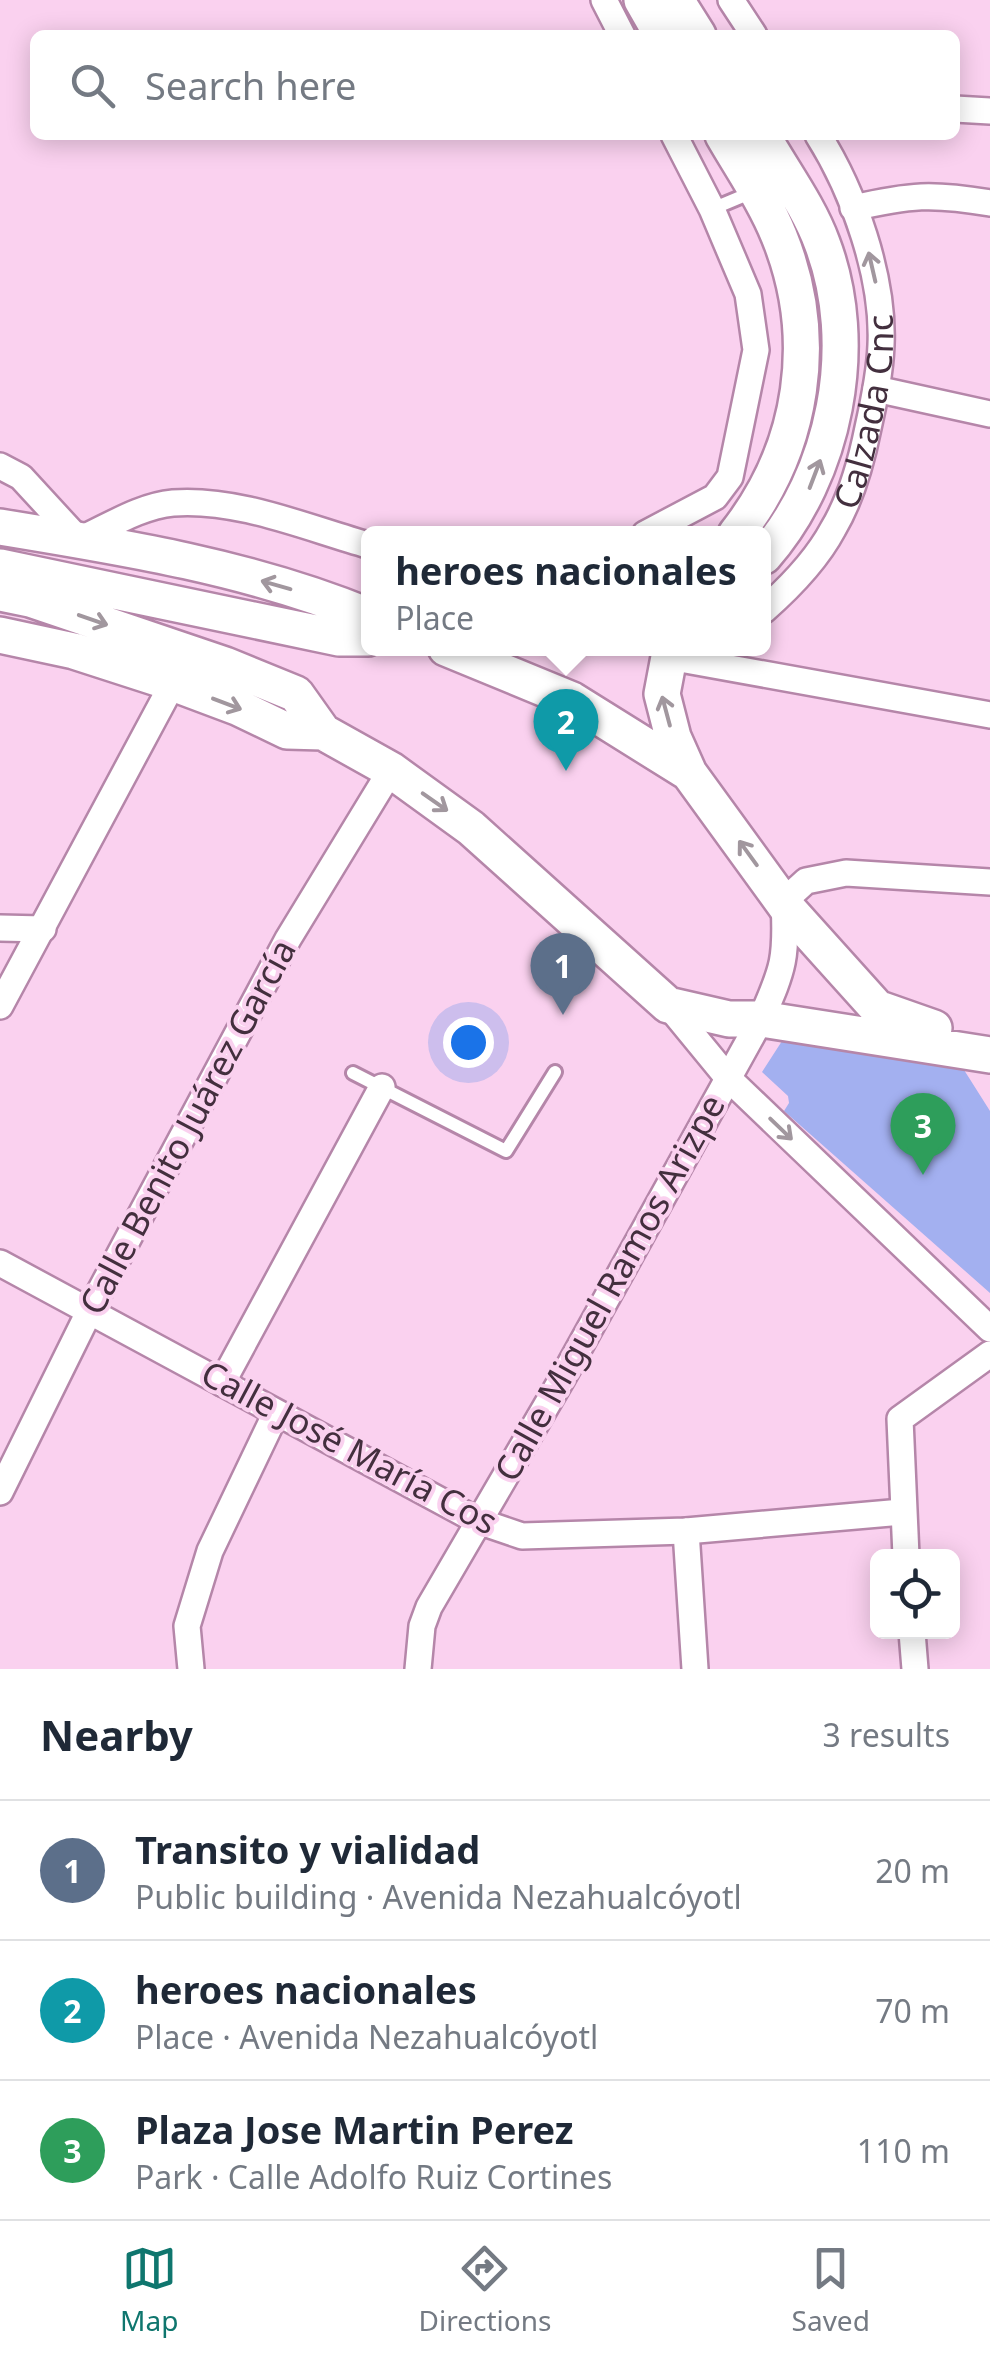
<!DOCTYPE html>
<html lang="en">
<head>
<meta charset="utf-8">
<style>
  body { margin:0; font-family:"Noto Sans",sans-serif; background:#f6f6f7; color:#1f2937 }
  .controls { position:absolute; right:30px; bottom:30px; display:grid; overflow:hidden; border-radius:15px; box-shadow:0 5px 25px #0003 }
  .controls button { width:90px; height:90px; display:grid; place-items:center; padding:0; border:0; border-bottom:2px solid #e0e1e3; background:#fff; color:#1f2937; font:50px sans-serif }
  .you { position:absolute; left:468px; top:1042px; width:35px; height:35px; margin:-25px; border:8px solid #fff; border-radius:50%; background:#1a73e8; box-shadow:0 0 0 15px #1a73e833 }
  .badge { display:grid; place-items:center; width:65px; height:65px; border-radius:50%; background:#0f766e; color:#fff; font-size:32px; font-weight:700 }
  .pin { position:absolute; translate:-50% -82px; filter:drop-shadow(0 2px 5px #0008) }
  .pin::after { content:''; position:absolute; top:52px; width:35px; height:30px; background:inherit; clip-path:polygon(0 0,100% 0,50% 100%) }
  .popup { position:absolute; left:361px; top:526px; width:410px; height:130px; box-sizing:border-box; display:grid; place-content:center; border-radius:15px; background:#fff; filter:drop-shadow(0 2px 8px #0005); font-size:32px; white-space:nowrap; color:#747a83 }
  .popup b { font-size:38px; color:#1f2937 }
  .popup::after { content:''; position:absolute; left:50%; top:100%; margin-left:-20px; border:20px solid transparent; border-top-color:#fff }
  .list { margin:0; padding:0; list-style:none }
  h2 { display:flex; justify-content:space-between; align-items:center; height:130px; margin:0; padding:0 40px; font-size:42px }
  h2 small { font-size:32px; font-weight:400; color:#747a83 }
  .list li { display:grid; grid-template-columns:65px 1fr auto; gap:30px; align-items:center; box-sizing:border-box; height:140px; padding:0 40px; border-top:2px solid #e0e1e3 }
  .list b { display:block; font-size:38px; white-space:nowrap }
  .list p { margin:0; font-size:32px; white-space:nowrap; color:#747a83 }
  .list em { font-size:32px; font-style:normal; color:#747a83 }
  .icon { flex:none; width:55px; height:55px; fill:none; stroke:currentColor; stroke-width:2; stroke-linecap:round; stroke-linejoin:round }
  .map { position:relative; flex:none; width:990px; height:1669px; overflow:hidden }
  .search { position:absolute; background:#fff; box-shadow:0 5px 25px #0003; left:30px; right:30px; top:30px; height:110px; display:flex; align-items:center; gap:25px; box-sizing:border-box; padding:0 35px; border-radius:15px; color:#747a83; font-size:38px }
  .sheet { height:550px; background:#fff }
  nav { display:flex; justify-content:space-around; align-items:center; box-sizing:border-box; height:140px; border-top:2px solid #e0e1e3; background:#fff; font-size:28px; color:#747a83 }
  nav a { display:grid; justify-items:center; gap:5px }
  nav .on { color:#0f766e }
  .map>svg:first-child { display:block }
  .green { fill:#a3b0f0 }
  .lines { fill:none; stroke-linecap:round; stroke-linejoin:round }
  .lane-casing { stroke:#b586a9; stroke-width:18 }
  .street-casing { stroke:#b586a9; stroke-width:30 }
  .secondary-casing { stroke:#b586a9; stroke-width:40 }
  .lane { stroke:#fff; stroke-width:12 }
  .street { stroke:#fff; stroke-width:25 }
  .secondary { stroke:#fff; stroke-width:35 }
  .oneway { stroke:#a1979e }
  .labels { text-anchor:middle; stroke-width:8; stroke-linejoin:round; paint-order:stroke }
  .street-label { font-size:35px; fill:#432f3e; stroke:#fad1ef }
</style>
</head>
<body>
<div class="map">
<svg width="990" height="1669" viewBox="0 0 990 1669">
  <rect width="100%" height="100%" fill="#fad1ef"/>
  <!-- green -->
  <path class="green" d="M 782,1041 L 959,1062 L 990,1111 L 990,1293 L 784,1111 L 789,1103 L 788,1096 L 762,1072 Z"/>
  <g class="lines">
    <!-- lane casing -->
    <g class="lane-casing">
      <path id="lane" d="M 712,209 L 755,191
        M 353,1073 L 506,1151 L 555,1072"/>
    </g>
    <!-- street casing -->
    <g class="street-casing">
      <g id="street">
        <path d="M 604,0 L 622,35"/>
        <path d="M 731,0 L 754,35"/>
        <path d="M 955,109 L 990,111"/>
        <path d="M 853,208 C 910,195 932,193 990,203"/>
        <path d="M 876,389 L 990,414"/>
        <path d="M 0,466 L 21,477 L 79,540 C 108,527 140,506 173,503 C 238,498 307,528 368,545"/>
        <path d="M 645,534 L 715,497 L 730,477 L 756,350 L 748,294 L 712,209 L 674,135"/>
        <path id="s1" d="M 764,610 C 789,588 817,559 833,529 C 851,499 861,463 868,428 C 874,401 880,373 881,345 C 884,277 854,192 818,135"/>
        <path d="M 669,657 L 990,715"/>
        <path d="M 0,928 L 43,929"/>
        <path d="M 668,1005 L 728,1078 L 990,1329"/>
        <path d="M 0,1006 L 173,683"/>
        <path d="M 0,1263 L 478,1521 L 522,1536 L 686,1531 L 902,1512"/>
        <path d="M 222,1383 L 382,1087"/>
        <path d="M 0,1492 L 90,1310 L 288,939 L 391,770"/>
        <path d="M 686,1531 L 695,1669"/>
        <path d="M 906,1556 L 900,1419 L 990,1354"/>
        <path d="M 912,1632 L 915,1669"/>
        <path d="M 191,1669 L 187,1626 L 210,1551 L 276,1413"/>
        <path d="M 418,1669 L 422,1626 L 429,1607 L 562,1379 L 761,1019 C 784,968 787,957 784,901 L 806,881 L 846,873 L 990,882"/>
      </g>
    </g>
    <!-- secondary casing -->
    <g class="secondary-casing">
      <path id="secondary" d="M 642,0 L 662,35
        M 676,0 L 698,35
        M 723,135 C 742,168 765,201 779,236 C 820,337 804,448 736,534
        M 762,135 C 782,171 808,205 822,243 C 861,345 835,475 764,556
        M 0,527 C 123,547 252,568 368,616
        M 0,567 L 339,638 L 368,638
        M 0,593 L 30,599 L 225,665 L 296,694 L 323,732 L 391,770 L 471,828 L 668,1005 L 729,1019 L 761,1019 L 990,1055
        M 0,635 L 74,651 L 173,683 L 237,707 L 287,731 L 323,732
        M 446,648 L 572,700 L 689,773
        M 675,648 L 669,657 L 662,694 L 673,737 L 689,773 L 787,908 L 877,1008 L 934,1028"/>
    </g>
    <!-- lane -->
    <use href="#lane" class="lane"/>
    <!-- street -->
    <use href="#street" class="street"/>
    <!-- secondary -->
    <use href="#secondary" class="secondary"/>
  </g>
  <!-- one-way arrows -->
  <defs><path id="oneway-shaft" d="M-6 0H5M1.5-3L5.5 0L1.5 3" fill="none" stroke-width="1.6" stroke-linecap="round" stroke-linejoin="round" transform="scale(2.5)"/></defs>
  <g class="oneway">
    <use href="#oneway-shaft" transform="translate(872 267) rotate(-103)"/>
    <use href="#oneway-shaft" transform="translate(815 474) rotate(-69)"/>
    <use href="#oneway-shaft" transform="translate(276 585) rotate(-164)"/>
    <use href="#oneway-shaft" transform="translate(93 620) rotate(19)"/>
    <use href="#oneway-shaft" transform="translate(227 704) rotate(21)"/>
    <use href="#oneway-shaft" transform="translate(666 711) rotate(-105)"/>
    <use href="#oneway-shaft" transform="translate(435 802) rotate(35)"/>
    <use href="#oneway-shaft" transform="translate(748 853) rotate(-126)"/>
    <use href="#oneway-shaft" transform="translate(781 1129) rotate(44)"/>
  </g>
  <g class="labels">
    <!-- street labels -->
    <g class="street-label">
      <text dy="12" stroke="none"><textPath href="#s1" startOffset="230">Calzada Cnc</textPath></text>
      <text transform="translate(188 1127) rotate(-62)" y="12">Calle Benito Juárez García</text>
      <text transform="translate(610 1288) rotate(-61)" y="12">Calle Miguel Ramos Arizpe</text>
      <text transform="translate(349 1448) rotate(28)" y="12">Calle José María Cos</text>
    </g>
  </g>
</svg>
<div class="controls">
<button><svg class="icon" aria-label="locate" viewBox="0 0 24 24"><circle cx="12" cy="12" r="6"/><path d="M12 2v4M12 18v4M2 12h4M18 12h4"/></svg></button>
</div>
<div class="you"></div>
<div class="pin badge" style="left:563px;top:1015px;background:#5c6f8a">1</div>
<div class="pin badge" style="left:566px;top:771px;background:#0f9aa8">2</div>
<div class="popup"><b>heroes nacionales</b>Place</div>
<div class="pin badge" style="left:923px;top:1175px;background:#2e9e5b">3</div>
<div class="search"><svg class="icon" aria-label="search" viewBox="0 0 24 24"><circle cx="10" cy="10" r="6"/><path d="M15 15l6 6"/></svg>Search here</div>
</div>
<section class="sheet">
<h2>Nearby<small>3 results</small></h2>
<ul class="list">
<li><span class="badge" style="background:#5c6f8a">1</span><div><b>Transito y vialidad</b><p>Public building · Avenida Nezahualcóyotl</p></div><em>20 m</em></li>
<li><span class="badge" style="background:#0f9aa8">2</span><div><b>heroes nacionales</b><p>Place · Avenida Nezahualcóyotl</p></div><em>70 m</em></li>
<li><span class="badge" style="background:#2e9e5b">3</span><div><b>Plaza Jose Martin Perez</b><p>Park · Calle Adolfo Ruiz Cortines</p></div><em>110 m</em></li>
</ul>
</section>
<nav>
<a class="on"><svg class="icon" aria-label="map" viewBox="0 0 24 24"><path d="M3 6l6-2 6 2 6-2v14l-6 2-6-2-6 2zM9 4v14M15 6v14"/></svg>Map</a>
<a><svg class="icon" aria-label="directions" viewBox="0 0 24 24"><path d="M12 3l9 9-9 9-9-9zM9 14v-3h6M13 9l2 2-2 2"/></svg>Directions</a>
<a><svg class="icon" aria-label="saved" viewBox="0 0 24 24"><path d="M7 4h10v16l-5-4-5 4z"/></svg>Saved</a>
</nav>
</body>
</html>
